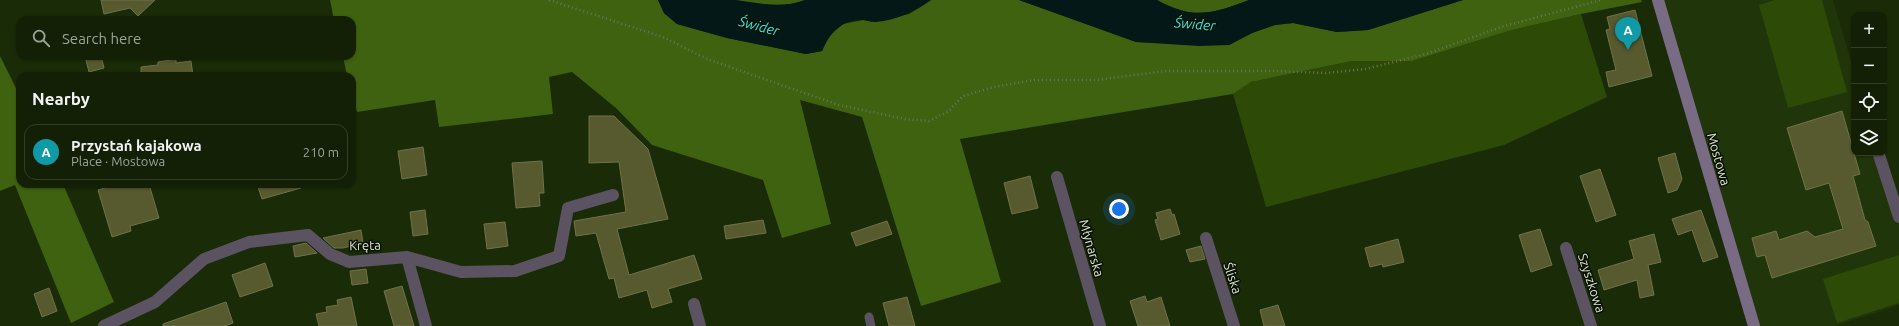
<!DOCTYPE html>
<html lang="en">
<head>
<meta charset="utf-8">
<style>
  body { margin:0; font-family:Ubuntu,sans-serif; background:#1d2810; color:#f1f3f6 }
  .controls { position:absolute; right:12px; top:12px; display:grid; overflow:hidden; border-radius:8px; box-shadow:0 1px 3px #0004 }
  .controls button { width:36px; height:36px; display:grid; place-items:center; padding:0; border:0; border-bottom:1px solid #333e28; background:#142006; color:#f1f3f6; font:20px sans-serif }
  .you { position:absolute; left:1119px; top:209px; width:14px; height:14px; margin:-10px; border:3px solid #fff; border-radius:50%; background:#1a73e8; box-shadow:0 0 0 6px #1a73e833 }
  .badge { display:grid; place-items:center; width:26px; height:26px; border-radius:50%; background:#d59bfa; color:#fff; font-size:13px; font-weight:700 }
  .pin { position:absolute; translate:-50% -33px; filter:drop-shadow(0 1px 2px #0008) }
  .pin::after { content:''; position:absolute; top:21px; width:14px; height:12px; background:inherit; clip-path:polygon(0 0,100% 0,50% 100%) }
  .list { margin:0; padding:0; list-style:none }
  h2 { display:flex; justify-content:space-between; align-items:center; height:52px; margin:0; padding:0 16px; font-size:17px }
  h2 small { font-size:13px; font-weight:400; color:#9da39b }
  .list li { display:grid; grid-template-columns:26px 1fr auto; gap:12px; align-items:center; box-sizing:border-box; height:56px; margin:0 8px 8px; padding:0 8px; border:1px solid #333e28; border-radius:12px }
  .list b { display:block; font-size:15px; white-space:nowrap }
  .list p { margin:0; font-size:13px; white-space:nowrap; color:#9da39b }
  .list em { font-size:13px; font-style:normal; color:#9da39b }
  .icon { flex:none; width:22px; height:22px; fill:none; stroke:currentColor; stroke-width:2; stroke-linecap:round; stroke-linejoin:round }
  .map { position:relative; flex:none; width:1899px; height:326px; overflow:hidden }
  .search { position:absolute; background:#142006; box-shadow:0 1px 3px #0004; left:16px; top:16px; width:340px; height:44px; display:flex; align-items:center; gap:10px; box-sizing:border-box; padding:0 14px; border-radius:12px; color:#9da39b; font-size:15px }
  .panel { position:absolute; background:#142006; box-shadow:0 1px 3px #0004; left:16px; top:72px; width:340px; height:116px; border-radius:12px }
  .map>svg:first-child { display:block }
  .built { fill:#203509 }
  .green { fill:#2d4b06 }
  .forest { fill:#3e6210 }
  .water { fill:#031817 }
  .building { fill:#57592f; stroke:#707348 }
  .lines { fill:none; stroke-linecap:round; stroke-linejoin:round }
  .path { stroke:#687659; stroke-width:2.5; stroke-dasharray:1 3; stroke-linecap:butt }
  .lane { stroke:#5c5362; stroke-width:9 }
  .street { stroke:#5c5362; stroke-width:12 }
  .secondary { stroke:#7a6b85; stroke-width:12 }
  .labels { text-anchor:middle; stroke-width:3; stroke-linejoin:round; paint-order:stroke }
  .street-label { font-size:13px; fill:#dae5d0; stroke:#0a1104 }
  .water-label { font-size:14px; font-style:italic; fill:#2de9e3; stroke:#0a1104 }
</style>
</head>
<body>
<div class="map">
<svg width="1899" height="326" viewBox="0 0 1899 326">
  <rect width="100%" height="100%" fill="#1a2b08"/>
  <!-- built -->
  <path class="built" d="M 1658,0 L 1833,0 L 1854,71 L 1854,153 L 1879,153 L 1899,217 L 1899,305 L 1835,326 L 1754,326 Z"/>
  <!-- green -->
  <path class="green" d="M 1775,0 L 1822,0 L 1847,92 L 1788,108 L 1759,5 Z
    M 1581,14 L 1607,97 L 1504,145 L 1266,207 L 1233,94 L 1251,82 L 1352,61 L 1412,61 L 1512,30 Z
    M 1899,255 L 1899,303 L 1837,323 L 1823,279 Z"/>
  <!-- forest -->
  <path class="forest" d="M 330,0 L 658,0 L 664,13 L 677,24 L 727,38 L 806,54 L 822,51 L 829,36 L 843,24 L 863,20 L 875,22 L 909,14 L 931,0 L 1019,0 L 1136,42 L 1229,45 L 1252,33 L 1275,25 L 1293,23 L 1337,32 L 1368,30 L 1463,0 L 1641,0 L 1642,2 L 1581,14 L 1512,30 L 1412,61 L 1352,61 L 1251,82 L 1233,94 L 960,139 L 1001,282 L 921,306 L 862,117 L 800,100 L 831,224 L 782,238 L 763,180 L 652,145 L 616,108 L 572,72 L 549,77 L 553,114 L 439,127 L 435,100 L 357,112 L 352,93 L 352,76 L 347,76 L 343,56 L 352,56 L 352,20 L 334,20 Z
    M 734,0 L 805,0 C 783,9 757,4 734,0 Z
    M 1157,0 L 1249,0 C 1212,14 1193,20 1157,0 Z
    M 0,56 L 20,96 L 20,184 L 63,184 L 114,302 L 71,323 L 15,185 L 0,191 Z"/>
  <!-- water -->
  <path class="water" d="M 658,0 C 684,0 710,0 735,0 C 759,3 782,9 805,0 L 931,0 C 915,12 896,20 876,22 C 872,22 868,21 864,20 C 842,19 830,32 822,51 L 806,54 L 727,38 L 677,24 L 664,13 Z
    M 1019,0 L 1157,0 C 1193,20 1212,14 1249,0 L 1463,0 L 1368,30 L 1337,32 L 1293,23 L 1275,25 L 1252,33 L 1229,45 L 1199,46 L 1136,42 Z"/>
  <!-- building -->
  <path class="building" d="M 101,0 L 155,0 L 138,16 L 130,8 L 104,14 Z
    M 1635,10 L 1652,76 L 1609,87 L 1606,72 L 1616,70 L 1606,30 L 1610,29 L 1607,17 Z
    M 85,56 L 101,56 L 104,68 L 89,72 Z
    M 176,59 L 176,63 L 191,61 L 193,76 L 141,76 L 141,67 L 158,65 L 158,62 Z
    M 1842,111 L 1860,174 L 1853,176 L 1865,220 L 1868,222 L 1876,246 L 1772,278 L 1765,255 L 1757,257 L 1752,238 L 1776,231 L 1779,240 L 1807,231 L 1815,237 L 1843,229 L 1829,183 L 1806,190 L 1787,128 Z
    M 589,116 L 614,116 L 648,149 L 668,219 L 617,229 L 629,275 L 694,255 L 702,279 L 668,289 L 672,302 L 652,308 L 647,290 L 619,298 L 614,278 L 609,279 L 596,233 L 576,236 L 574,221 L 626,212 L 619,162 L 589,163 Z
    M 423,147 L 427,175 L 402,179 L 398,151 Z
    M 1675,153 L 1682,179 L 1677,190 L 1668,193 L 1658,158 Z
    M 542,161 L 544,193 L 539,193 L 540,206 L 516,208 L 512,163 Z
    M 1600,169 L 1616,215 L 1596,222 L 1580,176 Z
    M 1030,176 L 1038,208 L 1012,214 L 1004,183 Z
    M 117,184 L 149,184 L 159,218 L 130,226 L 131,231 L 112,237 L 98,190 Z
    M 257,184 L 301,184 L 301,188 L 262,199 Z
    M 1170,209 L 1172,215 L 1174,214 L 1180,234 L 1161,240 L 1155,220 L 1158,219 L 1156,213 Z
    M 425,210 L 428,234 L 413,236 L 410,212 Z
    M 1701,210 L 1718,257 L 1703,262 L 1692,230 L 1678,235 L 1672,219 Z
    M 763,220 L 766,233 L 726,239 L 724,226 Z
    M 887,221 L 892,234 L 856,246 L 851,233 Z
    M 505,222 L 508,246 L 487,249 L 484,224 Z
    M 1540,229 L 1552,265 L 1531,272 L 1519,235 Z
    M 361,230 L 363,243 L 343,248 L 334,248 L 323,238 Z
    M 1654,234 L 1661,262 L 1648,265 L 1654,295 L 1640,298 L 1637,280 L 1604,290 L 1598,270 L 1634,259 L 1629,241 Z
    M 1398,239 L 1404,262 L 1383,267 L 1382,264 L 1370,267 L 1365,248 Z
    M 306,243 L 317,253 L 295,257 L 293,246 Z
    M 1201,246 L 1205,259 L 1190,262 L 1186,250 Z
    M 265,263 L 273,286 L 240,297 L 232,275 Z
    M 366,269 L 368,283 L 352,285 L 350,271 Z
    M 402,286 L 414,326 L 394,326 L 384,291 Z
    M 49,288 L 57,311 L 42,317 L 34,294 Z
    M 1145,296 L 1147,302 L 1161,297 L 1170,326 L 1138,326 L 1130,301 Z
    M 351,297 L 357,326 L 319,326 L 316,314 L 327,312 L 326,307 L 338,305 L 337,300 Z
    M 907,297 L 915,326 L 889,326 L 883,303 Z
    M 226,302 L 233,323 L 225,326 L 163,326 L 163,324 Z
    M 1278,305 L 1285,326 L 1264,326 L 1260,310 Z"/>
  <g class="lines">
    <!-- path -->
    <path class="path" d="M 549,0 L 663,37 L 707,59 L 839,105 L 905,119 L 929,121 L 949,111 L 963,96 L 994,87 L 1034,80 L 1096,80 L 1165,71 L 1276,71 L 1326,73 L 1366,69 L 1426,54 L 1501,27 L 1601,0"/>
    <!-- lane -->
    <path class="lane" d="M 869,317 L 871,326"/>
    <!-- street -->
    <path class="street" d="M 1879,155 L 1899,217
      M 1057,177 L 1100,326
      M 1206,238 L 1234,326
      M 1566,248 L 1591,326
      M 407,257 L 426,326
      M 694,304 L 700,326
      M 104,326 L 155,302 L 204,259 L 249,242 L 308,235 L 330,254 L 349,262 L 407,257 L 461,272 L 515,271 L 559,256 L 568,208 L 613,195"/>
    <!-- secondary -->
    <path class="secondary" d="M 1658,0 L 1754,326"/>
  </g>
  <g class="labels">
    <!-- street labels -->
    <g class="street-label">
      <text transform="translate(1719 159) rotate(74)" y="5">Mostowa</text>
      <text transform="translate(365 245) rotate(-1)" y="5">Kręta</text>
      <text transform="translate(1092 248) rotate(74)" y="5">Młynarska</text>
      <text transform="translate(1233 278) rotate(72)" y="5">Śliska</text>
      <text transform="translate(1592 283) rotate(72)" y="5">Szyszkowa</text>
    </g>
    <!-- water labels -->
    <g class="water-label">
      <text transform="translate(1195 24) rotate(5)" y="5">Świder</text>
      <text transform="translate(759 26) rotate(15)" y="5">Świder</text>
    </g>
  </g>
</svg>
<div class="controls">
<button>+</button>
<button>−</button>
<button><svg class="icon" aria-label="locate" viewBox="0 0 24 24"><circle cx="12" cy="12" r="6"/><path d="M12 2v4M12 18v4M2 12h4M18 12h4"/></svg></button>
<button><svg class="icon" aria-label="layers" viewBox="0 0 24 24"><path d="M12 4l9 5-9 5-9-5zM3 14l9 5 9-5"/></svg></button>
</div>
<div class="you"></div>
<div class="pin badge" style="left:1628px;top:50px;background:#0f9aa8">A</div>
<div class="search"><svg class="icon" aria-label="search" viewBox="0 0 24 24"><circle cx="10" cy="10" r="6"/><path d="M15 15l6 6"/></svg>Search here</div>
<section class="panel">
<h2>Nearby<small></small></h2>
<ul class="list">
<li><span class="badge" style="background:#0f9aa8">A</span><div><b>Przystań kajakowa</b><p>Place · Mostowa</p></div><em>210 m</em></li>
</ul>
</section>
</div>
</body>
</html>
